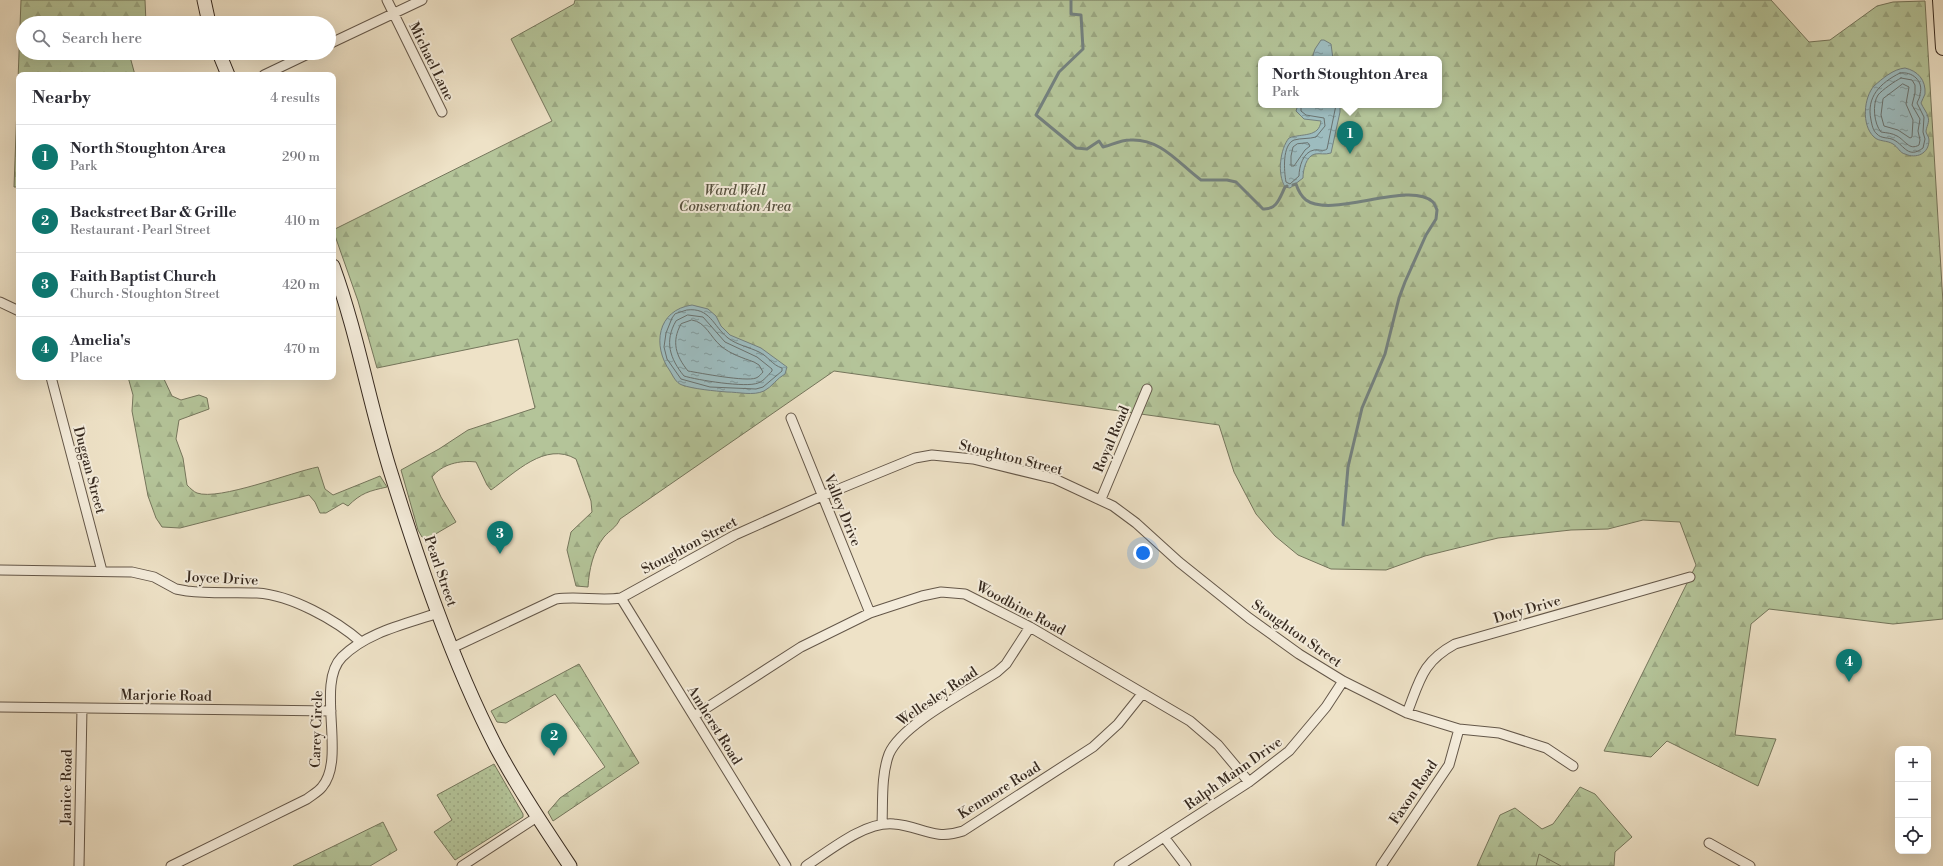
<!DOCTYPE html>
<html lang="en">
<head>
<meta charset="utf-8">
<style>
  body { margin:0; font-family:"Libre Bodoni",serif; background:#f7f7f7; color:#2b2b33 }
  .controls { position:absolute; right:12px; bottom:12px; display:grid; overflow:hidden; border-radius:8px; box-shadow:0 4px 16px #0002 }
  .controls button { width:36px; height:36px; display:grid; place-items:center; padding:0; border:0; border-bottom:1px solid #e1e1e2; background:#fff; color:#2b2b33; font:20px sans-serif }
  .you { position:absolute; left:1143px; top:553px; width:14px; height:14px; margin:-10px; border:3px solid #fff; border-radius:50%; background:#1a73e8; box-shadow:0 0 0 6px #1a73e833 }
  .badge { display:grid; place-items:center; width:26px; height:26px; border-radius:50%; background:#0f766e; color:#fff; font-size:13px; font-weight:700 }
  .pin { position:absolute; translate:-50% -33px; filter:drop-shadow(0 1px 2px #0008) }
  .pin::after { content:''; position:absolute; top:21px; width:14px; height:12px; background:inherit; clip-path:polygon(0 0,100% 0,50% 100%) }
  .popup { position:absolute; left:1258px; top:56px; width:184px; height:52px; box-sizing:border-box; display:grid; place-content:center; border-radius:8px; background:#fff; filter:drop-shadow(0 1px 3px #0005); font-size:13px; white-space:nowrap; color:#7c7c81 }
  .popup b { font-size:15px; color:#2b2b33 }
  .popup::after { content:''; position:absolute; left:50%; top:100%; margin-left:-8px; border:8px solid transparent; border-top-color:#fff }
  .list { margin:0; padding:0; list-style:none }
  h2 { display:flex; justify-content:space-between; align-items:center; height:52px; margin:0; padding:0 16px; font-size:17px }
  h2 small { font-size:13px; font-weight:400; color:#7c7c81 }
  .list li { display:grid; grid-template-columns:26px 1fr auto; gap:12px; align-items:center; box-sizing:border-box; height:64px; padding:0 16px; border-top:1px solid #e1e1e2 }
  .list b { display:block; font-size:15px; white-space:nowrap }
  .list p { margin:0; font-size:13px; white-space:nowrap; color:#7c7c81 }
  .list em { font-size:13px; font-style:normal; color:#7c7c81 }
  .icon { flex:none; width:22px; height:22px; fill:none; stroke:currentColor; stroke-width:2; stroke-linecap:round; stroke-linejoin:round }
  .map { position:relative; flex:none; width:1943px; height:866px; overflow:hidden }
  .search { position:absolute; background:#fff; box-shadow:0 4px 16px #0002; left:16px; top:16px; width:320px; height:44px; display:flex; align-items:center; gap:10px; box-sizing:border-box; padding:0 14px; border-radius:22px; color:#7c7c81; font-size:15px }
  .panel { position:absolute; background:#fff; box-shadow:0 4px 16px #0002; left:16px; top:72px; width:320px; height:308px; border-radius:8px }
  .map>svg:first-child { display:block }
  .green { fill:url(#green-dots); stroke:#75765c }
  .forest { fill:url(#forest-firs); stroke:#75765c; fill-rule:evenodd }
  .cemetery { fill:url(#cemetery-stones); stroke:#75765c }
  .water { fill:url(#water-ripples); stroke:#74817f }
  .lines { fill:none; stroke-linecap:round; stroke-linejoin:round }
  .shore { stroke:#6a726f; stroke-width:1 }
  .stream { stroke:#74817f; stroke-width:3 }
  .minor-casing { stroke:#645749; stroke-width:11 }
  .secondary-casing { stroke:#36291f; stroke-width:15 }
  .primary-casing { stroke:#36291f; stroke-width:16 }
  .minor { stroke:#f4ecdb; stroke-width:9 }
  .secondary { stroke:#f4ecdb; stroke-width:13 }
  .primary { stroke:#eee2c7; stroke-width:14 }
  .labels { text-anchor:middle; stroke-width:4; stroke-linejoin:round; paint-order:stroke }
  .street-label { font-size:14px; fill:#36291f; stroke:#f4ecdb }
  .park-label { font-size:14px; font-style:italic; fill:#56503e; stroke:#f4ecdb }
</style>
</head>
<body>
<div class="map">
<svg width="1943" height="866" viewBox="0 0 1943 866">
  <defs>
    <pattern id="green-dots" width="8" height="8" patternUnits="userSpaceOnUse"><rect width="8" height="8" fill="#b4c499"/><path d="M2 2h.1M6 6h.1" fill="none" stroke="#9ba883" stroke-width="1.8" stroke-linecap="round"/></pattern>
    <pattern id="forest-firs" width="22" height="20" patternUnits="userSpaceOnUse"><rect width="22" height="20" fill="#b4c499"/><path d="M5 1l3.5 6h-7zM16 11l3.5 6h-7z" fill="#9ba883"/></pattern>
    <pattern id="cemetery-stones" width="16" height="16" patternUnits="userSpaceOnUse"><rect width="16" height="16" fill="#b4c499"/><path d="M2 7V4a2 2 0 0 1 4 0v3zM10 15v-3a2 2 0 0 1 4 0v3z" fill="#9ba883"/></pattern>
    <pattern id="water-ripples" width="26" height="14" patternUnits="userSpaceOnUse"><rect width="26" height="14" fill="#9dbcbf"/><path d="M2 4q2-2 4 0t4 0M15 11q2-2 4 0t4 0" fill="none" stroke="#81999b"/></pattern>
  </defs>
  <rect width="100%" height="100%" fill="#eee2c7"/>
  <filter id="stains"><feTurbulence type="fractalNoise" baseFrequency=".005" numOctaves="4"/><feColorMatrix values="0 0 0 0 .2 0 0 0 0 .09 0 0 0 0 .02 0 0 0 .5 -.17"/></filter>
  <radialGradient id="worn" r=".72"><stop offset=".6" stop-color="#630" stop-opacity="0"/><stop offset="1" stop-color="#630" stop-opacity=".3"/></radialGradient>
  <!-- green -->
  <path class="green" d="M 494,764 L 523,814 L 523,817 L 455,860 L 434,832 L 452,820 L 437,795 Z"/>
  <!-- forest -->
  <path class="forest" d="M 21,0 L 145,0 L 146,23 L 23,23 L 23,53 L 129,53 L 135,75 L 19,75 L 19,187 L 14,187 Z
    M 575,0 L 1771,0 L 1809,42 L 1830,40 L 1877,6 L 1893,2 L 1925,1 L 1943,303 L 1943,619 L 1893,624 L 1769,609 L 1751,624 L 1735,735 L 1776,739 L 1758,786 L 1667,741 L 1651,757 L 1604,751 L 1696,565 L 1680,522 L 1643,520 L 1608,529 L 1571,530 L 1498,538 L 1425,556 L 1386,570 L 1331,569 L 1298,555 L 1275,536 L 1256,514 L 1234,472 L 1219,425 L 834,371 L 620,519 C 616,528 610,530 604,537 C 593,551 589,570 588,587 L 576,586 L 567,550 L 571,532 L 592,512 L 591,501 L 576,459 C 545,441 515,473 491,490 L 487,485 L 476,462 C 460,460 442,464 432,477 L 441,497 L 456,522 L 427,539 L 422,537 L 418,530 L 401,470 L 439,449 L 468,430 L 535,408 L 518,339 L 377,368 L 358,301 L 333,230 L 552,121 L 511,39 L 574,4 ZM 1261,59 L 1439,59 L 1439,105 L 1261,105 Z
    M 128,377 L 163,377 L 172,396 L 181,400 L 199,395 L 207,398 L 209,409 L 179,420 L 176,439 L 183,458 L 187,485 C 190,488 194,492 197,493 C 219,501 292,472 318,467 L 325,489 L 333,495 L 380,476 L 387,487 C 369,491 361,493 348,506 L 343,503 L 326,513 L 320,513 L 315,502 L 309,495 L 180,528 L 162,527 L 156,518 L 148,496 L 132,411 L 133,395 Z
    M 579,664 L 639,763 L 553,821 L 548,812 L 560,798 L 605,767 L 555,694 L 506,723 L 497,722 L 491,711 Z
    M 1580,787 L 1595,794 L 1632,837 L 1615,852 L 1614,866 L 1477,866 L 1500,815 L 1515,808 L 1542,829 L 1553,824 Z
    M 383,822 L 397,850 L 370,866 L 293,866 Z"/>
  <!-- cemetery -->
  <path class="cemetery" d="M 1539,854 L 1561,866 L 1536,866 Z"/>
  <!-- water -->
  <path class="water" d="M 1321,40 L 1324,40 L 1331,44 L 1333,59 L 1312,59 L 1315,49 Z
    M 1905,68 C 1918,71 1926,80 1925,94 C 1924,97 1922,100 1921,103 C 1923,108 1927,112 1928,117 C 1930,122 1926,127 1926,132 C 1927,135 1929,137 1929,140 C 1929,154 1916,159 1905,154 C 1900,153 1898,147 1893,144 C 1887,140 1879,142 1874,137 C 1861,125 1864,97 1874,86 C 1882,79 1893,69 1905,68 Z
    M 1298,105 L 1340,105 L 1340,112 L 1331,153 C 1324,155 1321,153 1315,154 C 1306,156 1303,170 1303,178 L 1290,188 L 1285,187 C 1277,174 1280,149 1289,138 C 1302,133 1319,138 1321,121 L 1304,119 L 1296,111 Z
    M 692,305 L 708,309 L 716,316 L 721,326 L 730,335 L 761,348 L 787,367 L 785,374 C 777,378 772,387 764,391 C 753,396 739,392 727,392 C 715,391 693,389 682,385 C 676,383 673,376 670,371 C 652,346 657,310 692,305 Z"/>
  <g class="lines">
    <!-- shore -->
    <path class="shore" d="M 1900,73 C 1912,71 1924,81 1920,94 C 1920,98 1918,100 1917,103 L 1924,117 L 1923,132 L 1925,139 L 1923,148 C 1908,159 1905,146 1894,140 C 1889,137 1881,139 1877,134 C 1873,131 1872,125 1871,120 C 1866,97 1880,83 1900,73 Z
      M 1901,78 L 1912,80 L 1915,85 L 1915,93 L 1912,105 L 1920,119 L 1918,131 L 1920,140 L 1919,145 C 1909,151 1905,140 1897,136 C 1892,133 1887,133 1881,132 C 1874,124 1872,104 1878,95 C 1882,90 1895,81 1901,78 Z
      M 1903,84 L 1909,87 L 1906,104 L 1913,120 L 1912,137 L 1910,138 L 1898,130 L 1884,126 L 1881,115 L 1883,99 Z
      M 1301,105 L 1301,111 L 1306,115 L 1324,118 L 1325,126 L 1316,137 C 1309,139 1301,138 1294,140 C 1282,145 1284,171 1286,182 L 1290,184 L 1299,176 C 1299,167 1303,152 1314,150 C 1319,149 1323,152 1327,149 L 1336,105
      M 1308,143 L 1310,146 L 1305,150 L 1294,166 L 1291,166 L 1291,156 L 1293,147 L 1297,144 Z
      M 687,310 C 710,307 713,326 728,338 C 737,345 749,347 759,352 C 768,356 772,365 782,368 L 782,371 L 763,387 L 756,389 L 710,387 L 681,379 L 667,359 L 664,347 L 666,333 L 672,318 L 675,314 Z
      M 688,315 L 703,317 L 725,342 L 757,357 L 772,369 L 772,371 C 768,375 764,381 758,383 C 746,388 697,380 684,376 C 670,359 664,341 676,321 Z
      M 692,320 C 706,322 710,337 721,346 C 730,354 743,358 754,362 L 759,365 L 763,372 C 761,374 759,377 756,378 C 746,382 700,373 688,371 C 676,356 671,342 681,324 Z"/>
    <!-- stream -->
    <path class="stream" d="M 1071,0 L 1071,14 L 1081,15 L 1083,49 L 1059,72 L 1036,115 L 1076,148 L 1087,149 L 1099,141 L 1103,147 C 1111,145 1121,140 1130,140 C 1161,138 1179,164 1201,180 L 1227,180 L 1236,182 L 1263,209 C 1277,210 1280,197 1285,187 L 1287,186
      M 1293,185 L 1296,184 C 1298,190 1301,196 1306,200 C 1332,219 1409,180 1433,202 C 1435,204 1436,208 1437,210 L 1436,219 L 1426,235 L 1405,282 L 1399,298 L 1385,354 L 1362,408 L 1348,467 L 1343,525"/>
    <!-- minor casing -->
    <g class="minor-casing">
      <path id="minor" d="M 387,0 L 442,112
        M 329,44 L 422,0
        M 264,75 L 310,53
        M 0,302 L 19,311
        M 51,377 L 102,571
        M 791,418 L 870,613
        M 1101,499 L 1147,389
        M 0,570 L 132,572 L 154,577 L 176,589 L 187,591 C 211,594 234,592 257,593 C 291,595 336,620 361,642
        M 621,598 L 786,866
        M 452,648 L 556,599 C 578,596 599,601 621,598 L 735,535 L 822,496 L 915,458 L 932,455 L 973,459 L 1055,479 L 1113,506 L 1136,523 L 1179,562 L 1249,618 L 1299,654 L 1343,681 L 1407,713 L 1459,729 L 1499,733 L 1546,748 L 1573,766
        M 0,707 L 331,711
        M 1407,713 C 1420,680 1422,662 1455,644 L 1690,577
        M 694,716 L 801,647 L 870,613 L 922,596 L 941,592 L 965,594 L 1030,627 L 1190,721 L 1218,745 L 1249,782
        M 882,824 C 883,802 881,775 889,754 C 902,724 968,691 997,672 L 1006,664 L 1030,627
        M 1164,837 L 1186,866
        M 1709,843 L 1750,866
        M 79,866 L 82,708
        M 171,866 L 307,799 C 312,795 318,792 322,787 C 347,758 315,684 342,657 C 367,632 406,624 438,613
        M 462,866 L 537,817
        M 806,866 C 829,851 865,821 894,824 C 921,826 933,841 963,831 L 1093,747 L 1118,724 L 1142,694
        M 1119,866 L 1249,782 L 1289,751 L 1326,707 L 1343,681
        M 1381,866 L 1449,765 L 1459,729"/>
    </g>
    <!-- secondary casing -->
    <g class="secondary-casing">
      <path id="secondary" d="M 204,0 L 209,23
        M 219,53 L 228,75
        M 333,266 C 357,332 369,402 390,470 C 419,563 451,659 496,747 C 518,788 544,827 570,866"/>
    </g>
    <!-- primary casing -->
    <g class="primary-casing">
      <path id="primary" d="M 1940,0 L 1943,48"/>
    </g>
    <!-- minor -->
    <use href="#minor" class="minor"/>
    <!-- secondary -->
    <use href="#secondary" class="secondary"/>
    <!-- primary -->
    <use href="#primary" class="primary"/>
  </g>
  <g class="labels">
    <!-- street labels -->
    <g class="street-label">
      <text transform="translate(432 61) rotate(64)" y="5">Michael Lane</text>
      <text transform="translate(1111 439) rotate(-67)" y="5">Royal Road</text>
      <text transform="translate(1011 457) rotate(14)" y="5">Stoughton Street</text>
      <text transform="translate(90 470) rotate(75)" y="5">Duggan Street</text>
      <text transform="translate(843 510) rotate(68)" y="5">Valley Drive</text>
      <text transform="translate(689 545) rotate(-28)" y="5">Stoughton Street</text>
      <text transform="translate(441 571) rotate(71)" y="5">Pearl Street</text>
      <text transform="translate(222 578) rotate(3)" y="5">Joyce Drive</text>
      <text transform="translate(1021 608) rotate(28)" y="5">Woodbine Road</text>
      <text transform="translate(1527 609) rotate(-16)" y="5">Doty Drive</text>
      <text transform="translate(1297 633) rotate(35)" y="5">Stoughton Street</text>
      <text transform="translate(166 695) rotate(1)" y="5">Marjorie Road</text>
      <text transform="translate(937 696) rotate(-34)" y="5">Wellesley Road</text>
      <text transform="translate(715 725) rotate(58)" y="5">Amherst Road</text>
      <text transform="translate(316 729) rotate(-88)" y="5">Carey Circle</text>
      <text transform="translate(1233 773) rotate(-35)" y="5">Ralph Mann Drive</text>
      <text transform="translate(66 787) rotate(-89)" y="5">Janice Road</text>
      <text transform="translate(999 790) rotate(-32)" y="5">Kenmore Road</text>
      <text transform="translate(1413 792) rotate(-56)" y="5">Faxon Road</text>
    </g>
    <!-- park labels -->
    <g class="park-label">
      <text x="735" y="195">Ward Well<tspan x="735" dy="16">Conservation Area</tspan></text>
    </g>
  </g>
  <rect width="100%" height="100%" filter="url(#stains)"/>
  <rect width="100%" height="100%" fill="url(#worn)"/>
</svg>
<div class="controls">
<button>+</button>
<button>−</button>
<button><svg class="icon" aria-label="locate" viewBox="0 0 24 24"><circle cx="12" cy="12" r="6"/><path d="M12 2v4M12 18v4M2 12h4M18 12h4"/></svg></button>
</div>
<div class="you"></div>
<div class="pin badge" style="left:1350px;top:154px">1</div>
<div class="popup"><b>North Stoughton Area</b>Park</div>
<div class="pin badge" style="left:554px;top:756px">2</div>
<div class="pin badge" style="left:500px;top:554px">3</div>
<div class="pin badge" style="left:1849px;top:682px">4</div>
<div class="search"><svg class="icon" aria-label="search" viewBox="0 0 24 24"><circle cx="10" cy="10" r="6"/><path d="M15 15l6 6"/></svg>Search here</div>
<section class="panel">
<h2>Nearby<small>4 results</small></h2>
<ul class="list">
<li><span class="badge">1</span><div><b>North Stoughton Area</b><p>Park</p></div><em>290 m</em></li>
<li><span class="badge">2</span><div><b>Backstreet Bar &amp; Grille</b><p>Restaurant · Pearl Street</p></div><em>410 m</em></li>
<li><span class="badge">3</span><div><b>Faith Baptist Church</b><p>Church · Stoughton Street</p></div><em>420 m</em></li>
<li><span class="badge">4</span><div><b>Amelia's</b><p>Place</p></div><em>470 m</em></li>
</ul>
</section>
</div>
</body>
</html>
